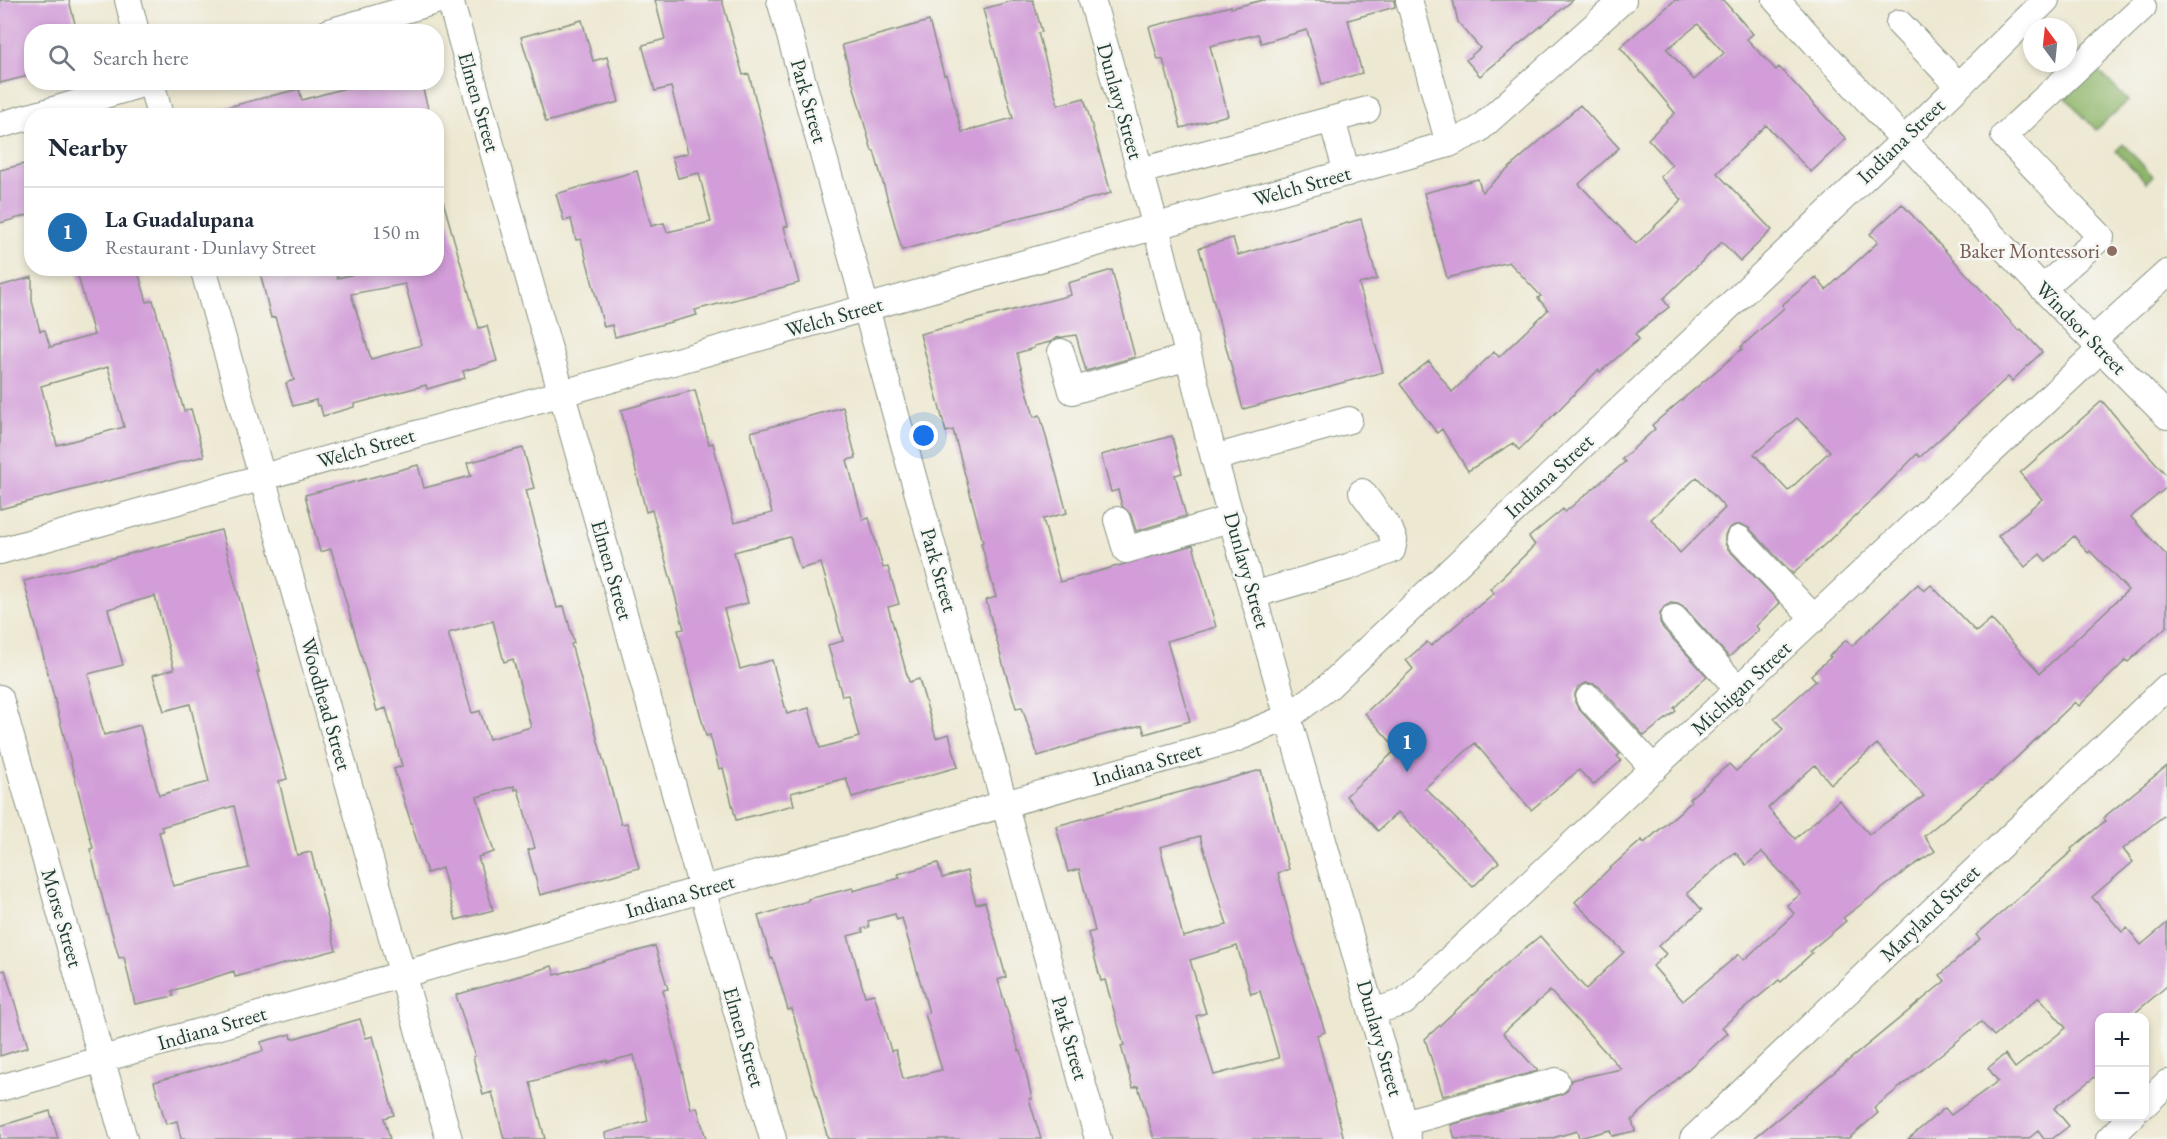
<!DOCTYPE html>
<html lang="en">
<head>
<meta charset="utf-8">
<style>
  body { margin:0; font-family:"EB Garamond",serif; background:#f2f2f3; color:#1f2937 }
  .controls { position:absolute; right:18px; bottom:18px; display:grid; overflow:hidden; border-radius:12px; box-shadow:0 3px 9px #0003 }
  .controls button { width:54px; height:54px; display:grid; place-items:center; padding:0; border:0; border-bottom:2px solid #e0e1e3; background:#fff; color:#1f2937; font:30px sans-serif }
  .compass { position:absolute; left:2023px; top:18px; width:54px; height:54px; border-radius:50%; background:#fff; box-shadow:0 3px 9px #0003; rotate:345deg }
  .you { position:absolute; left:924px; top:436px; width:21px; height:21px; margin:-15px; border:4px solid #fff; border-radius:50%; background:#1a73e8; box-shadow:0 0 0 9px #1a73e833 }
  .badge { display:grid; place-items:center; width:39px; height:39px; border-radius:50%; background:#1f6fb2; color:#fff; font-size:20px; font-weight:700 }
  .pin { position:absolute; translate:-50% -50px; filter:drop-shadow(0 2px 3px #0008) }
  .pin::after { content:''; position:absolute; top:32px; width:21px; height:18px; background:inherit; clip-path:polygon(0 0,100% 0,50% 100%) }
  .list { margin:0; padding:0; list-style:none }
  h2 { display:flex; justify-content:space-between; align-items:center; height:78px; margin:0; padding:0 24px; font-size:26px }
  h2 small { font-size:20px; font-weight:400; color:#747a83 }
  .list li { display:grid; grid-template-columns:39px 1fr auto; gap:18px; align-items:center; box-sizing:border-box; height:90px; padding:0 24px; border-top:2px solid #e0e1e3 }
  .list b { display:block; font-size:22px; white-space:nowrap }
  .list p { margin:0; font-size:20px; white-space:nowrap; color:#747a83 }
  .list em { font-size:20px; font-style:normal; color:#747a83 }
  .icon { flex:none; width:33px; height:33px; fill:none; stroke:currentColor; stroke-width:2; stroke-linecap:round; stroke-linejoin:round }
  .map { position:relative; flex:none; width:2167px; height:1139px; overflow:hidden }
  .search { position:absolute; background:#fff; box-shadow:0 3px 9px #0003; left:24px; top:24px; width:420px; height:66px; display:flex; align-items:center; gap:15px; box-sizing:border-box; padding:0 21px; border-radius:24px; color:#747a83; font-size:22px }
  .panel { position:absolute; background:#fff; box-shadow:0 3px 9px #0003; left:24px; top:108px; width:420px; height:168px; border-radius:24px }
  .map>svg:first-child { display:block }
  .forest { fill:#8fb56a; stroke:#57794f; stroke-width:1.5 }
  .building { fill:#d29dd8; fill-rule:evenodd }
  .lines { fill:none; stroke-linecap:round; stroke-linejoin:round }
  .minor-casing { stroke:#869282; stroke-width:28 }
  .minor { stroke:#fff; stroke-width:26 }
  .education-dot { fill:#8d6e63; stroke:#f6f6f2; stroke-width:2 }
  .labels { text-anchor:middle; stroke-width:5; stroke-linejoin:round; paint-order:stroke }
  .street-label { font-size:21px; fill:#1f3d34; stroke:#f6f6f2 }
  .education-label { font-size:21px; fill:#785e54; stroke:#f6f6f2; text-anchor:end }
</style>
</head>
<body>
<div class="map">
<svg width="2167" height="1139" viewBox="0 0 2167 1139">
  <rect width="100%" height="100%" fill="#f6f6f2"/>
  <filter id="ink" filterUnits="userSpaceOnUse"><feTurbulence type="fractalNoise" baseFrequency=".0167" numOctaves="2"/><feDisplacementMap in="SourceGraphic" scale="12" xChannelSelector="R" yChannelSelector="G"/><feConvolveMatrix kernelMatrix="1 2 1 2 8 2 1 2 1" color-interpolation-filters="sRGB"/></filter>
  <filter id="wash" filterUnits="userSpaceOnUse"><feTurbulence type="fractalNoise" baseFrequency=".008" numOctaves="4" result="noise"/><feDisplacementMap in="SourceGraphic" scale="24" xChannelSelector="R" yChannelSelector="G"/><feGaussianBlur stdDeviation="1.35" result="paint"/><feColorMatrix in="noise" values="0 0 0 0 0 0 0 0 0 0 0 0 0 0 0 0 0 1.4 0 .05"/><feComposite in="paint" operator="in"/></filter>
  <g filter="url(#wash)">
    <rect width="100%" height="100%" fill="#ede8d1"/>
    <!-- forest -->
    <path class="forest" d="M 2097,69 L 2128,101 L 2096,130 L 2066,98 Z
      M 2123,144 L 2153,176 L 2146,182 L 2116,151 Z"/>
    <g id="blocks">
      <!-- building -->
      <path class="building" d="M 0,0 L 69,0 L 77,32 L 32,32 L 32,75 L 0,83 Z
        M 655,0 L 722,0 L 743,75 L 749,74 L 788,226 L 784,227 L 799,283 L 695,310 L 697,315 L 615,337 L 612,325 L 604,327 L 581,239 L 576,240 L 571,219 L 564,221 L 556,194 L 637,171 L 651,226 L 664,223 L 667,232 L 711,222 L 699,173 L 678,178 L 672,157 L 688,153 L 671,87 L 655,91 L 643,48 L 643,45 L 665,39 Z
        M 1015,0 L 1033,0 L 1042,32 L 1038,33 L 1058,105 L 1084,98 L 1111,193 L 902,250 L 874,151 L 872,151 L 842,45 L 929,21 L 944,75 L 946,74 L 962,132 L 1013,118 L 983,9 Z
        M 1263,0 L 1394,0 L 1395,7 L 1348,20 L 1362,73 L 1322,84 L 1307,30 L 1261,43 L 1258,34 L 1210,46 L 1228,115 L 1181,128 L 1163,59 L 1158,60 L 1149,27 L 1231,6 L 1231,8 Z
        M 1453,0 L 1573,0 L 1480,76 L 1466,60 L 1480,48 L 1458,22 Z
        M 1675,0 L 1723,0 L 1753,34 L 1747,39 L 1776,70 L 1779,67 L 1846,139 L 1811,172 L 1766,125 L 1717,173 L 1772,230 L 1740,261 L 1722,242 L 1663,299 L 1669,307 L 1635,334 L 1639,339 L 1600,372 L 1598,370 L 1519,450 L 1513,443 L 1468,471 L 1442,429 L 1437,433 L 1400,384 L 1429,361 L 1452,392 L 1494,352 L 1499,357 L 1548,310 L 1538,298 L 1541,296 L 1509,262 L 1447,278 L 1424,193 L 1478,179 L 1482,192 L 1580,105 L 1619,148 L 1579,184 L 1636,244 L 1682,200 L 1660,177 L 1672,165 L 1648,139 L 1675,113 L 1620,47 ZM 1698,24 L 1724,53 L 1694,80 L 1667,49 Z
        M 582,20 L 593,61 L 607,57 L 619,102 L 546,122 L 521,37 Z
        M 367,82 L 421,82 L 430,116 L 224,116 L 223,108 L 299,89 L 302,100 Z
        M 32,162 L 32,214 L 0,223 L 0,170 Z
        M 443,201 L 479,328 L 487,326 L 497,361 L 463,371 L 465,378 L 427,389 L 426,385 L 354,404 L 354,407 L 323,416 L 320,405 L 317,406 L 316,400 L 293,406 L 286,383 L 294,380 L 275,317 L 271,318 L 259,268 L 335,268 L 337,278 L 381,268 L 436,268 L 436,202 ZM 405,284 L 422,345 L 371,359 L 351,294 Z
        M 1902,204 L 2019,331 L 2021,329 L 2042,352 L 2012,381 L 2008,377 L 1920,457 L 1917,454 L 1869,503 L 1793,574 L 1749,528 L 1743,525 L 1735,525 L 1729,528 L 1725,535 L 1725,543 L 1728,549 L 1780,603 L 1756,626 L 1759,630 L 1729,657 L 1685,608 L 1678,604 L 1671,603 L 1664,607 L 1660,614 L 1660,622 L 1663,628 L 1707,676 L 1674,708 L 1676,711 L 1644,736 L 1600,687 L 1594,684 L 1586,683 L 1578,687 L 1575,694 L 1575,702 L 1578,708 L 1620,754 L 1617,756 L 1621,761 L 1593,785 L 1579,770 L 1531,810 L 1475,743 L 1425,788 L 1499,862 L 1473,887 L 1398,812 L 1378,831 L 1346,796 L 1397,749 L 1365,713 L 1413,669 L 1406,660 L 1427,642 L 1431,646 L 1494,593 L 1490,589 L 1535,545 L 1529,537 L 1563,509 L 1565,512 L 1625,462 L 1622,459 L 1655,429 L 1652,425 L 1742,349 L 1741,347 L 1784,308 L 1782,305 L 1816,277 L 1826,290 L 1878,242 L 1870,234 ZM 1797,418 L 1830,451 L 1788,491 L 1754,454 ZM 1697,477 L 1725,508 L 1680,553 L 1651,519 Z
        M 1361,219 L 1377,279 L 1359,284 L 1383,372 L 1243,409 L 1199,248 L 1233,238 L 1238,255 Z
        M 76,268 L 137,268 L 147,302 L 153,300 L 184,411 L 191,409 L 204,456 L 0,509 L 0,286 L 32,277 L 32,301 L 40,331 L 45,330 L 50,347 L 94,335 ZM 108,367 L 124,427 L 57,445 L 41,386 Z
        M 1112,270 L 1135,357 L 1086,371 L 1076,335 L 1056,338 L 1050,342 L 1034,346 L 1034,348 L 1017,353 L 1034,417 L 1040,415 L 1067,513 L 1043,519 L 1060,582 L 1193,545 L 1216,627 L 1167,641 L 1190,721 L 1145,734 L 1142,725 L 1095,737 L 1095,738 L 1038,756 L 1022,707 L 1016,708 L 1003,664 L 986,600 L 996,597 L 981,543 L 983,542 L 953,430 L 946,432 L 920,334 L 1071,295 L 1068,283 Z
        M 695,390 L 709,444 L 713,443 L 734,523 L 772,513 L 751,432 L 843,407 L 856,458 L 847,460 L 863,520 L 869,518 L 883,568 L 888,567 L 899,604 L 888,607 L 909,682 L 919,679 L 936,738 L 949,734 L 958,767 L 852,797 L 846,778 L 791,793 L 794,805 L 736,820 L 723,768 L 719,769 L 710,735 L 706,736 L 678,630 L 684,629 L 652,510 L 646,512 L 621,410 ZM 790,537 L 800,569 L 821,563 L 843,641 L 828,645 L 842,696 L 848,695 L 859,737 L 820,748 L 809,708 L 787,714 L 772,660 L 740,669 L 724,609 L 748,603 L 734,552 Z
        M 2102,401 L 2167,476 L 2167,487 L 2131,517 L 2167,556 L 2167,626 L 2128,662 L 2126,660 L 2079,706 L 2075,702 L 1991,782 L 1990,781 L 1924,836 L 1935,851 L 1908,869 L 1843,918 L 1846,921 L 1810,951 L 1812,953 L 1781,982 L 1779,980 L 1722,1027 L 1728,1033 L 1632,1120 L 1635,1131 L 1612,1136 L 1610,1130 L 1579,1138 L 1577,1131 L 1549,1139 L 1455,1139 L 1451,1125 L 1560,1095 L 1567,1091 L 1571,1080 L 1621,1069 L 1550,991 L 1503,1033 L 1538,1071 L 1443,1096 L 1425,1039 L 1507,963 L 1540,936 L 1586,989 L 1624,952 L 1575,902 L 1609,869 L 1642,840 L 1644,843 L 1691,802 L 1689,799 L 1729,764 L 1736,771 L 1783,729 L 1774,718 L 1816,681 L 1811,675 L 1831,657 L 1829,656 L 1846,640 L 1852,646 L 1918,584 L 1924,591 L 1931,585 L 1976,632 L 1991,619 L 2040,673 L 2128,590 L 2090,551 L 2088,553 L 2074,536 L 2046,561 L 2040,554 L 2025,567 L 1998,536 L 2042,499 L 2020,473 ZM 1877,744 L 1924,796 L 1869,834 L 1839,800 L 1795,839 L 1768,808 L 1815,765 L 1831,784 ZM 1735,852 L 1746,865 L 1762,852 L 1801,894 L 1787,905 L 1794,914 L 1744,960 L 1739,954 L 1683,1001 L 1653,966 L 1666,954 L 1658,946 L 1702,910 L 1687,893 Z
        M 1172,436 L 1182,473 L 1175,475 L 1186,516 L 1136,531 L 1131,515 L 1122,506 L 1118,490 L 1111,492 L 1101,455 Z
        M 523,448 L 534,488 L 526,490 L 557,608 L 564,606 L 574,643 L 571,644 L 621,824 L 627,823 L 639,868 L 540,895 L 528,850 L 535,848 L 518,789 L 515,790 L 514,786 L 477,797 L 494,852 L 478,857 L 493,910 L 456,920 L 442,868 L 427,873 L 394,769 L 402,766 L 386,708 L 377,711 L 331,549 L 320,552 L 305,495 L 418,465 L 424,488 L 471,476 L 467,463 ZM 493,621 L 504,662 L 513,659 L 531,727 L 489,739 L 480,711 L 472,713 L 448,633 Z
        M 221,530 L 259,672 L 257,672 L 287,779 L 279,781 L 297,855 L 311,852 L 336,950 L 235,977 L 234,971 L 172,991 L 174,996 L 135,1004 L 124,957 L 119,958 L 104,904 L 90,849 L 93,848 L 24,581 ZM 155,596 L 174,669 L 153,675 L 164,711 L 190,704 L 209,782 L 159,795 L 140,725 L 104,735 L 88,674 L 123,665 L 108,609 ZM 234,806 L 249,868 L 173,886 L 159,832 L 163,831 L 161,827 Z
        M 2167,766 L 2167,813 L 2123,849 L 2133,862 L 2092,897 L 2122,932 L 2127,928 L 2141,945 L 2167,923 L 2167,986 L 2130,1017 L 2100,1017 L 2100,1073 L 2054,1108 L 2069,1126 L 2052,1139 L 2044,1139 L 2038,1131 L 2028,1139 L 1908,1139 L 1945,1108 L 1951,1115 L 1998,1081 L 1988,1068 L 2005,1054 L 2015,1068 L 2066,1028 L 2039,997 L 1994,1036 L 1981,1022 L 1874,1108 L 1878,1113 L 1848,1139 L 1753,1139 L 1945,981 L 1940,975 L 1980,939 L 1976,935 L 2072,851 L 2071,849 L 2105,821 L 2103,818 Z
        M 1261,770 L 1289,869 L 1278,873 L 1296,942 L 1325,1032 L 1317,1035 L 1344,1139 L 1154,1139 L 1138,1086 L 1133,1088 L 1121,1046 L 1124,1045 L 1105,980 L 1101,981 L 1088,933 L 1095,931 L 1079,869 L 1068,872 L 1056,826 ZM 1200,836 L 1227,925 L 1183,937 L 1160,847 ZM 1237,946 L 1251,994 L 1260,991 L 1279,1058 L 1214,1075 L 1196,1016 L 1206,1013 L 1190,960 Z
        M 938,863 L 942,878 L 967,871 L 976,904 L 985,902 L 1006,977 L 998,980 L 1019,1051 L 1021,1051 L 1032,1099 L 1029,1099 L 1041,1139 L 828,1139 L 792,1009 L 788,1010 L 773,958 L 771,959 L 758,916 L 808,901 L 808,899 L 853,888 L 853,891 L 900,878 L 898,874 ZM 895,914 L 897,920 L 902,918 L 929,1013 L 925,1014 L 942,1070 L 903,1079 L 896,1050 L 891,1051 L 874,994 L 865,996 L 848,936 L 863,932 L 862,929 L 869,927 L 868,921 Z
        M 655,946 L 668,989 L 663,990 L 691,1109 L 697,1107 L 706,1139 L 606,1139 L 605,1133 L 648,1121 L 634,1055 L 607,1062 L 607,1060 L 530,1082 L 545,1139 L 504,1139 L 492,1092 L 483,1095 L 473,1057 L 475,1056 L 456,995 L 552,966 L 555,975 Z
        M 5,970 L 28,1047 L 0,1056 L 0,971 Z
        M 360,1019 L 366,1038 L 373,1036 L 394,1115 L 384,1118 L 390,1139 L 181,1139 L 177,1121 L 166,1124 L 154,1082 L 263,1051 L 261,1042 L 291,1034 L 292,1039 Z
        M 50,1111 L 58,1139 L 0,1139 L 0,1126 Z"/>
    </g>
  </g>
  <g filter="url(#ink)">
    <use href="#blocks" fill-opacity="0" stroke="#869282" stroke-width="1.5"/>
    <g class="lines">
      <!-- minor casing -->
      <g class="minor-casing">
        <path id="minor" d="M 128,0 L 136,32
          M 450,0 L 773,1139
          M 780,0 L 1098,1139
          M 1092,0 L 1156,227 L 1214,458 L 1408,1139
          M 1409,0 L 1449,144
          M 1776,0 C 1904,141 2032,281 2167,416
          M 1899,23 L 1958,85
          M 329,32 L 439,0
          M 151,82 L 160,116
          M 33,116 L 149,82
          M 1332,120 L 1347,173
          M 0,125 L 32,116
          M 1140,171 L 1367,110
          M 203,268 L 449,1139
          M 2043,288 L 2101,237 L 2004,136 L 2143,7
          M 2093,340 L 2167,273
          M 1061,352 L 1072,391 L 1188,357
          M 1214,458 L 1349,420
          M 1117,520 L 1126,550 L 1232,518
          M 1739,539 L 1815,619
          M 0,551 L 1449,144 L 1478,130 L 1623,0
          M 1253,595 L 1348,567 L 1392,550 L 1394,540 L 1390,530 L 1362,492
          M 1674,618 L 1739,690
          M 0,698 L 124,1139
          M 1589,698 L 1654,769
          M 1372,1012 L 1404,1002 L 2101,349
          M 0,1088 L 1235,739 L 1288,717 L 1328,687 L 1903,141 L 2046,0
          M 2144,1105 L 2167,1083
          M 1403,1123 L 1556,1081
          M 1693,1139 L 2167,687
          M 2109,1139 L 2132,1116"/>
      </g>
      <!-- minor -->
      <use href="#minor" class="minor"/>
    </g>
  </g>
  <!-- markers -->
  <circle class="education-dot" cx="2112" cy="251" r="6"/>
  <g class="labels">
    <!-- street labels -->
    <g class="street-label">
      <text transform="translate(809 101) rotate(74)" y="7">Park Street</text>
      <text transform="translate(1120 101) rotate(74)" y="7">Dunlavy Street</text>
      <text transform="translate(479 102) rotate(74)" y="7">Elmen Street</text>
      <text transform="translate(1901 141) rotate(-44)" y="7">Indiana Street</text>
      <text transform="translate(1302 186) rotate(-16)" y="7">Welch Street</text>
      <text transform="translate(834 317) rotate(-16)" y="7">Welch Street</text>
      <text transform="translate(2081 328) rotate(46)" y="7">Windsor Street</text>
      <text transform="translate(366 448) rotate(-16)" y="7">Welch Street</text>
      <text transform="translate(1549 476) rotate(-43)" y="7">Indiana Street</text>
      <text transform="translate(612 570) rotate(74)" y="7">Elmen Street</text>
      <text transform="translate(939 570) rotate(74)" y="7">Park Street</text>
      <text transform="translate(1247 570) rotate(74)" y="7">Dunlavy Street</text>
      <text transform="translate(1741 688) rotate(-43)" y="7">Michigan Street</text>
      <text transform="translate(326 704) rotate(74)" y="7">Woodhead Street</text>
      <text transform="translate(1147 764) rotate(-16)" y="7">Indiana Street</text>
      <text transform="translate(680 896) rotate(-16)" y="7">Indiana Street</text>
      <text transform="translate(1930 913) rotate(-44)" y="7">Maryland Street</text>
      <text transform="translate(62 918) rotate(74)" y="7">Morse Street</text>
      <text transform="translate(212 1028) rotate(-16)" y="7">Indiana Street</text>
      <text transform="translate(744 1037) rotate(74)" y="7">Elmen Street</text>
      <text transform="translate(1070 1038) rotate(74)" y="7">Park Street</text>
      <text transform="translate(1380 1038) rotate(74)" y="7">Dunlavy Street</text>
    </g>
    <!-- education labels -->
    <g class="education-label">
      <text x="2100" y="258">Baker Montessori</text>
    </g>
  </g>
</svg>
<div class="controls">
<button>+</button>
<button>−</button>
</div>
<svg class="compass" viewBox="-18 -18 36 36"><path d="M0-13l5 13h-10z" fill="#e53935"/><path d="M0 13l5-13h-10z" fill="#747a83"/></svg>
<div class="you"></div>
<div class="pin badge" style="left:1407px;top:772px">1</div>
<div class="search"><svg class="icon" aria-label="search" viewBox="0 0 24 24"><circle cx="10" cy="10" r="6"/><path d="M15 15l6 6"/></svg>Search here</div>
<section class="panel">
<h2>Nearby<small></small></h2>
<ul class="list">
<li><span class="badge">1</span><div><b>La Guadalupana</b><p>Restaurant · Dunlavy Street</p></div><em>150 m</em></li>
</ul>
</section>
</div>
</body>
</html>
